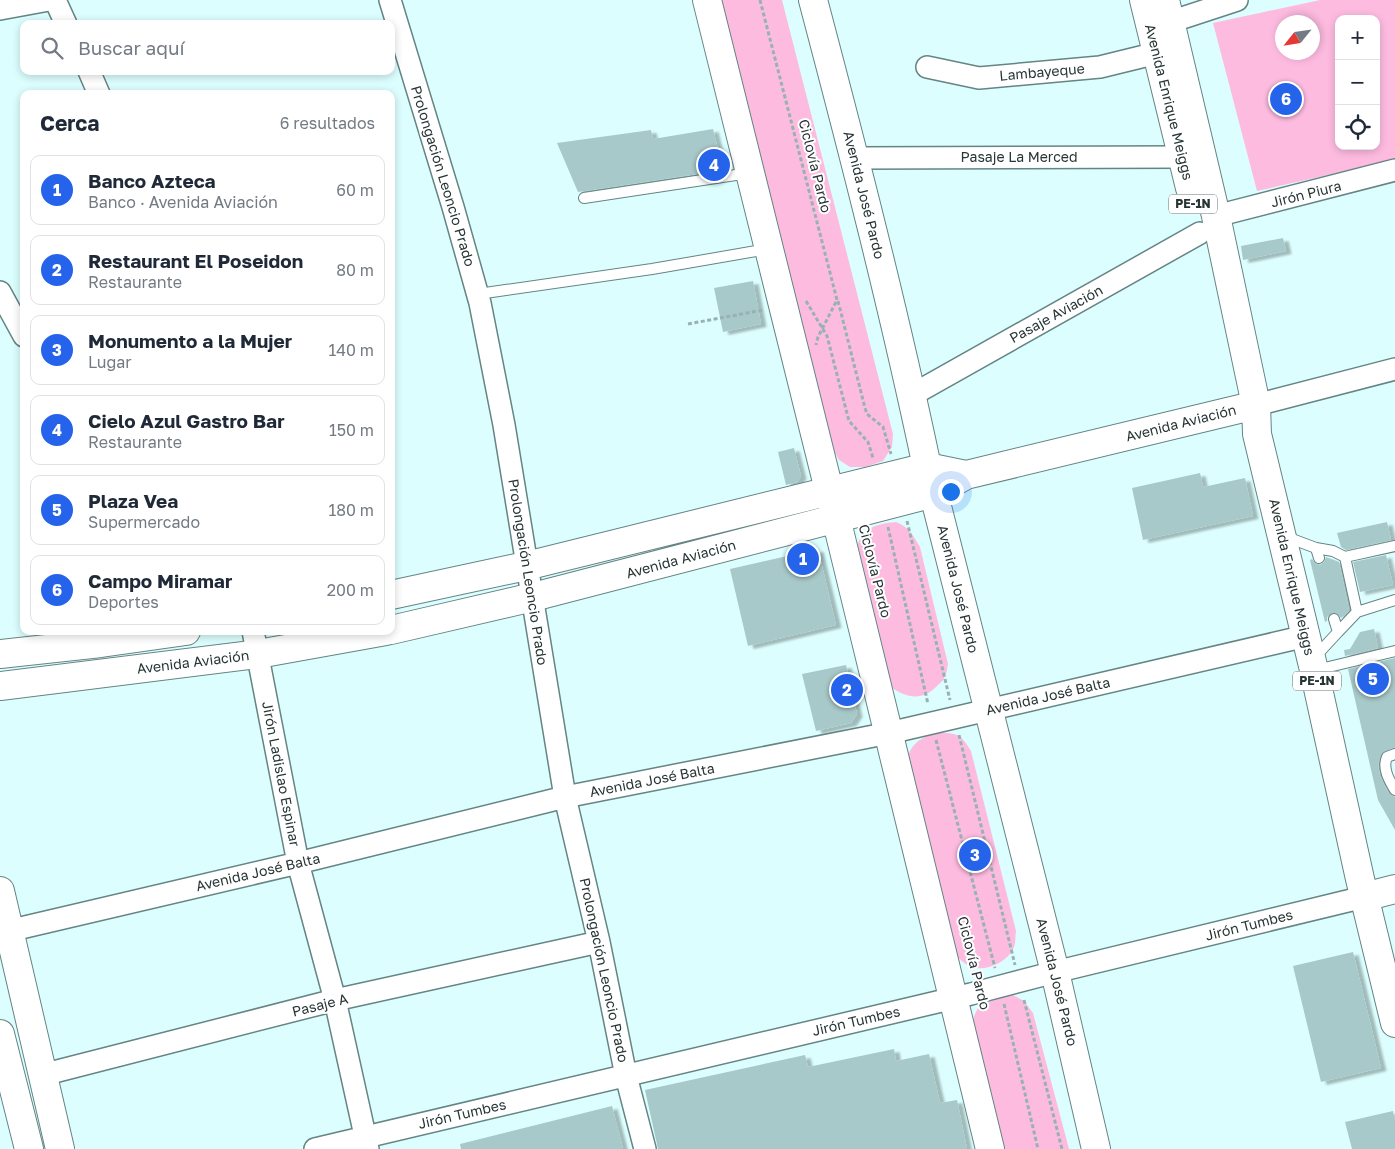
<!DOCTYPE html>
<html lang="es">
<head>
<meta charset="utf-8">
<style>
  body { margin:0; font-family:"Golos Text",sans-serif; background:#f6f6f7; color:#1f2937 }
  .controls { position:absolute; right:15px; top:15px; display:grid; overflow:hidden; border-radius:10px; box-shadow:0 2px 8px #0003 }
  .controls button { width:45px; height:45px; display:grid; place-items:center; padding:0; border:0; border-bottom:1px solid #e0e1e3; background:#fff; color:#1f2937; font:25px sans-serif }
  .compass { position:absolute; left:1275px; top:15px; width:45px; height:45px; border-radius:50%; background:#fff; box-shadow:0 2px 8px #0003; rotate:240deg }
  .you { position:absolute; left:950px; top:491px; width:18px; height:18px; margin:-12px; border:4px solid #fff; border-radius:50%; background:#1a73e8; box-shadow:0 0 0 8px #1a73e833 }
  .badge { display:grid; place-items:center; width:32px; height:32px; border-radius:50%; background:#2563eb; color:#fff; font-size:16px; font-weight:700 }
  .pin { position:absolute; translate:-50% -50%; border:2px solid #fff; box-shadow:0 1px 5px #0006 }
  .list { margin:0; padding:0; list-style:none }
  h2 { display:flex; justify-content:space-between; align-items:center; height:65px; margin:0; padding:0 20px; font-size:21px }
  h2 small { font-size:16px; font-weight:400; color:#747a83 }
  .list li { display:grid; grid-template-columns:32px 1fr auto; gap:15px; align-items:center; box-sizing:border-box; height:70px; margin:0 10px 10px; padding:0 10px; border:1px solid #e0e1e3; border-radius:10px }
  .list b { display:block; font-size:19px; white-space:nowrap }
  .list p { margin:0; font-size:16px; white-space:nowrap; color:#747a83 }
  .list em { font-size:16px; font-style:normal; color:#747a83 }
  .icon { flex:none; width:28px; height:28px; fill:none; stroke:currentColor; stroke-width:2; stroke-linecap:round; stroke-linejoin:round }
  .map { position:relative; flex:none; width:1395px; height:1149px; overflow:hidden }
  .search { position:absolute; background:#fff; box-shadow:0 2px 8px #0003; left:20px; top:20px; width:375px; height:55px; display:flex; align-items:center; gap:12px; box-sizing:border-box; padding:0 18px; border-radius:10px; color:#747a83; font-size:19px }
  .panel { position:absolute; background:#fff; box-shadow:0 2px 8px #0003; left:20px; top:90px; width:375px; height:545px; border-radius:10px }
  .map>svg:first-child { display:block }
  .green { fill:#fdbbe0; fill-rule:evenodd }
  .building { fill:#a8c9c9; filter:url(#shadow) }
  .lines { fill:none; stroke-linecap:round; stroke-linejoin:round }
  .service-casing { stroke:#658484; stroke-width:12 }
  .minor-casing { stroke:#658484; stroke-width:24 }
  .secondary-casing { stroke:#658484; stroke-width:30 }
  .primary-casing { stroke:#658484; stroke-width:30 }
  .trunk-casing { stroke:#658484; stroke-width:30 }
  .path { stroke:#98b2b2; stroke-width:3; stroke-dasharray:4 2.5; stroke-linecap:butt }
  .service { stroke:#fff; stroke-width:10 }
  .minor { stroke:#fff; stroke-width:21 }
  .secondary { stroke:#fff; stroke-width:28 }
  .primary { stroke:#fff; stroke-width:28 }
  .trunk { stroke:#fff; stroke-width:28 }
  .labels { text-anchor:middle; stroke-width:4; stroke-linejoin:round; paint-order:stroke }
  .shield { fill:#fff; stroke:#687272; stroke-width:1 }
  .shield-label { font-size:12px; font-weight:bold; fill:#283535 }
  .street-label { font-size:14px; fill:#283535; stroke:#fff }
</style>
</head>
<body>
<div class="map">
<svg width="1395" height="1149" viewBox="0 0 1395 1149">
  <defs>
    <filter id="shadow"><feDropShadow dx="5.5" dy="3" stdDeviation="1" flood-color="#0004"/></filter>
  </defs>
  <rect width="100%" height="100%" fill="#dcfefe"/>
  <!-- green -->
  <path class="green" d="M 719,0 L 782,0 L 893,434 L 892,447 L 883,461 L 865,467 L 850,467 L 839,460 L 831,445 Z
    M 1320,0 L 1395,0 L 1395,160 L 1257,191 L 1213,23 ZM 1339,19 L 1376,19 L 1376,146 L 1339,146 ZM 1282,22 L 1312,22 L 1312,52 L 1282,52 Z
    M 896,522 C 909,527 913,535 920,547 L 948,664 C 947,668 947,672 945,676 C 944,680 941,682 938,685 C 923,701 908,699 891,687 L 857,546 C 864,527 876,524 896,522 Z
    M 935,733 C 955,733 960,732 971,751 L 1016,931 C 1015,936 1016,942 1014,947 C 1011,954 1005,960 997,964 C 978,973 965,967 952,951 L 906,765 C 910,745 916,740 935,733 Z
    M 1013,995 L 1024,1001 L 1033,1013 L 1069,1149 L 1002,1149 L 972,1029 L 974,1016 L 979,1006 L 1001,997 Z"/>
  <!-- building -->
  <path class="building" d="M 713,129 L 723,170 L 578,192 L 557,143 L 651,130 L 653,139 Z
    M 1283,238 L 1286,251 L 1243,260 L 1241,246 Z
    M 753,281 L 761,324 L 723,332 L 714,288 Z
    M 794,448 L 801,476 L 797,482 L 786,485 L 778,452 Z
    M 1200,473 L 1203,487 L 1245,478 L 1253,516 L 1143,540 L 1132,488 Z
    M 1387,522 L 1391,540 L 1346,550 L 1341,547 L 1337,533 Z
    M 818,549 L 836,625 L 748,646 L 730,569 Z
    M 1386,555 L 1393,585 L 1360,592 L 1353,562 Z
    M 1326,557 L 1339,562 L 1349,611 L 1341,618 L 1338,614 L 1332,613 L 1327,617 L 1327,621 L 1325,622 L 1310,560 L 1312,559 L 1315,563 L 1320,565 L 1324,562 Z
    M 1374,629 L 1378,648 L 1345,656 L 1344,650 L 1350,649 L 1360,632 Z
    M 1395,658 L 1395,747 L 1382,753 L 1378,765 L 1380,776 L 1384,785 L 1389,794 L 1395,797 L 1395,830 L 1378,800 L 1348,669 Z
    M 846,665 L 857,714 L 851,723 L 816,731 L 802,674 Z
    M 1353,952 L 1381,1068 L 1321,1082 L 1293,966 Z
    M 894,1049 L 896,1061 L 929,1054 L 940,1103 L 957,1100 L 967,1149 L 658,1149 L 645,1090 L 805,1055 L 808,1067 Z
    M 612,1106 L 623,1149 L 461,1149 L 460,1144 Z
    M 1393,1111 L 1395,1121 L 1395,1149 L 1352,1149 L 1345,1122 Z"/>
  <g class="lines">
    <!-- service casing -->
    <g class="service-casing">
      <path id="service" d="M 584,198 L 749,173
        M 478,294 L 652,269 L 768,249
        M 1284,536 L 1316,548 L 1319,558
        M 1316,548 L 1333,551 L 1345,557 L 1357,612 L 1338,632
        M 1345,557 L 1395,546
        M 1357,612 L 1395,600
        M 1314,658 L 1338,632 L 1334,619
        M 1316,670 L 1395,651
        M 1395,754 L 1387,757 C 1382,768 1389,780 1395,790"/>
    </g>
    <!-- minor casing -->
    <g class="minor-casing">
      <path id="minor" d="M 55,0 L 66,24
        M 390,0 L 453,207 L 480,303 L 504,425 L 565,797 L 599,942 L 626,1076 L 645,1149
        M 0,9 L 49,0
        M 1170,22 L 1237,0
        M 927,67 L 979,78 L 1100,67 L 1157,53
        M 89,71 L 99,94
        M 855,158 L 1182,157
        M 1216,216 L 1395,170
        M 0,292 L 24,336
        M 912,395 L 1200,233
        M 1256,405 L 1395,369
        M 253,631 L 298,863 L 335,1000 L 368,1149
        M 8,931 L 298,863 L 565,797 L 889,733 L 1306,636
        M 42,1075 L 335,1000 L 599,942
        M 315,1149 L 971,994 L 1055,972 L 1364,897"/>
    </g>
    <!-- secondary casing -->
    <g class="secondary-casing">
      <path id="secondary" d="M 1364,897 L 1395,889"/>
    </g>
    <!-- primary casing -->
    <g class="primary-casing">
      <path id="primary" d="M 707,0 L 836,518 L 990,1149
        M 813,0 C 854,155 894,310 927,467 L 1055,972 L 1096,1149
        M 1256,405 L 1257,434 L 1314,670 L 1360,879 L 1395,1023"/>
    </g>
    <!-- trunk casing -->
    <g class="trunk-casing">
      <path id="trunk" d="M 1144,0 L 1190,188
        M 391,595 L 526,566 L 927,467 L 966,475
        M 391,630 L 533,597 L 934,493 L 966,475 L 1256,405 L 1216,216 L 1165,0
        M 0,654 L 101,643 L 186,631
        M 0,686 L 258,654 L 386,631
        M 0,891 L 60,1149
        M 0,1034 L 29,1149"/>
    </g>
    <!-- path -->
    <path class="path" d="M 760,0 L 837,300 L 818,337 L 816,345
      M 806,301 L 827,336 L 849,421 L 868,442 L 873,458
      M 838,301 L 865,408 L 867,414 L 883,427 L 891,454
      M 688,324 L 763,310
      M 907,521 L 950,700
      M 888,527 L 928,704
      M 959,735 L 1015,965
      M 936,740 L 995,968
      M 1024,1000 L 1062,1149
      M 1004,1004 L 1038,1149"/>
    <!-- service -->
    <use href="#service" class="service"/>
    <!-- minor -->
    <use href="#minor" class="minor"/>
    <!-- secondary -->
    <use href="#secondary" class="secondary"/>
    <!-- primary -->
    <use href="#primary" class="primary"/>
    <!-- trunk -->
    <use href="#trunk" class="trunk"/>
  </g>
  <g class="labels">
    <!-- shield labels -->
    <g class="shield">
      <rect x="1169" y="194.5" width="48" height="19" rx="4"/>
      <rect x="1293" y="671.5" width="48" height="19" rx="4"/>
    </g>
    <g class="shield-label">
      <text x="1193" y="208">PE-1N</text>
      <text x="1317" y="685">PE-1N</text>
    </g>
    <!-- street labels -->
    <g class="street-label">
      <text transform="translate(1042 72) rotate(-5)" y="5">Lambayeque</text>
      <text transform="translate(1169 102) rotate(76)" y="5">Avenida Enrique Meiggs</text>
      <text x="1019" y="162">Pasaje La Merced</text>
      <text transform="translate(815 166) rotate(76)" y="5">Ciclovía Pardo</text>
      <text transform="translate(443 176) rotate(73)" y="5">Prolongación Leoncio Prado</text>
      <text transform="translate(1306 194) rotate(-14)" y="5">Jirón Piura</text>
      <text transform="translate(864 195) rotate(76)" y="5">Avenida José Pardo</text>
      <text transform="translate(1056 314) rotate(-29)" y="5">Pasaje Aviación</text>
      <text transform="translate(1181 423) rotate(-14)" y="5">Avenida Aviación</text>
      <text transform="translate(681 559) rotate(-15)" y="5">Avenida Aviación</text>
      <text transform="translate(875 571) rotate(76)" y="5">Ciclovía Pardo</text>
      <text transform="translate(528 572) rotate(81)" y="5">Prolongación Leoncio Prado</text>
      <text transform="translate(1292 577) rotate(77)" y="5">Avenida Enrique Meiggs</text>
      <text transform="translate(958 589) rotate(76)" y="5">Avenida José Pardo</text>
      <text transform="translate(193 662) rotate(-7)" y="5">Avenida Aviación</text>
      <text transform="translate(1048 696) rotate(-13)" y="5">Avenida José Balta</text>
      <text transform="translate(281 774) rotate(79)" y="5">Jirón Ladislao Espinar</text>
      <text transform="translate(652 780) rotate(-11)" y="5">Avenida José Balta</text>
      <text transform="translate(258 872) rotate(-13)" y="5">Avenida José Balta</text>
      <text transform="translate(1249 925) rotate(-14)" y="5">Jirón Tumbes</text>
      <text transform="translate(974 963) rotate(76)" y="5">Ciclovía Pardo</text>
      <text transform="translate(604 970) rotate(78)" y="5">Prolongación Leoncio Prado</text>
      <text transform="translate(1057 982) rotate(76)" y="5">Avenida José Pardo</text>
      <text transform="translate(320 1005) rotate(-14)" y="5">Pasaje A</text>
      <text transform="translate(856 1021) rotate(-13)" y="5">Jirón Tumbes</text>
      <text transform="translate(462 1114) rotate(-13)" y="5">Jirón Tumbes</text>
    </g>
  </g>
</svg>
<div class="controls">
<button>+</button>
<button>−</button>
<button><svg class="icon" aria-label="locate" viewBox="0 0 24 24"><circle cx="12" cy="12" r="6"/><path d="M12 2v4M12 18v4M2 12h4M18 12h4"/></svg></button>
</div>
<svg class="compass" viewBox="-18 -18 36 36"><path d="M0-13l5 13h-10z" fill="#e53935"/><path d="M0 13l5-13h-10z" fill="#747a83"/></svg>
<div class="you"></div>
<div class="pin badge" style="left:803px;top:559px">1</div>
<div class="pin badge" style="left:847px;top:690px">2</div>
<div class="pin badge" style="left:975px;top:855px">3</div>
<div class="pin badge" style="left:714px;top:165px">4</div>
<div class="pin badge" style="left:1373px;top:679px">5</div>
<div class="pin badge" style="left:1286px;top:99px">6</div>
<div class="search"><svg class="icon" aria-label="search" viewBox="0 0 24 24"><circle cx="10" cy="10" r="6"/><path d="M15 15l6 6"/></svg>Buscar aquí</div>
<section class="panel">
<h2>Cerca<small>6 resultados</small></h2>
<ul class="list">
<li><span class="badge">1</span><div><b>Banco Azteca</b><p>Banco · Avenida Aviación</p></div><em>60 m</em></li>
<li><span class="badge">2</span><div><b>Restaurant El Poseidon</b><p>Restaurante</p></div><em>80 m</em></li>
<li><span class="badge">3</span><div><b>Monumento a la Mujer</b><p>Lugar</p></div><em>140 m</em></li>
<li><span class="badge">4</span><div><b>Cielo Azul Gastro Bar</b><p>Restaurante</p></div><em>150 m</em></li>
<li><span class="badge">5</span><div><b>Plaza Vea</b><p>Supermercado</p></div><em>180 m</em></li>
<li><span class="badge">6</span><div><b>Campo Miramar</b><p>Deportes</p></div><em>200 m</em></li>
</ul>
</section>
</div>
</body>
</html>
